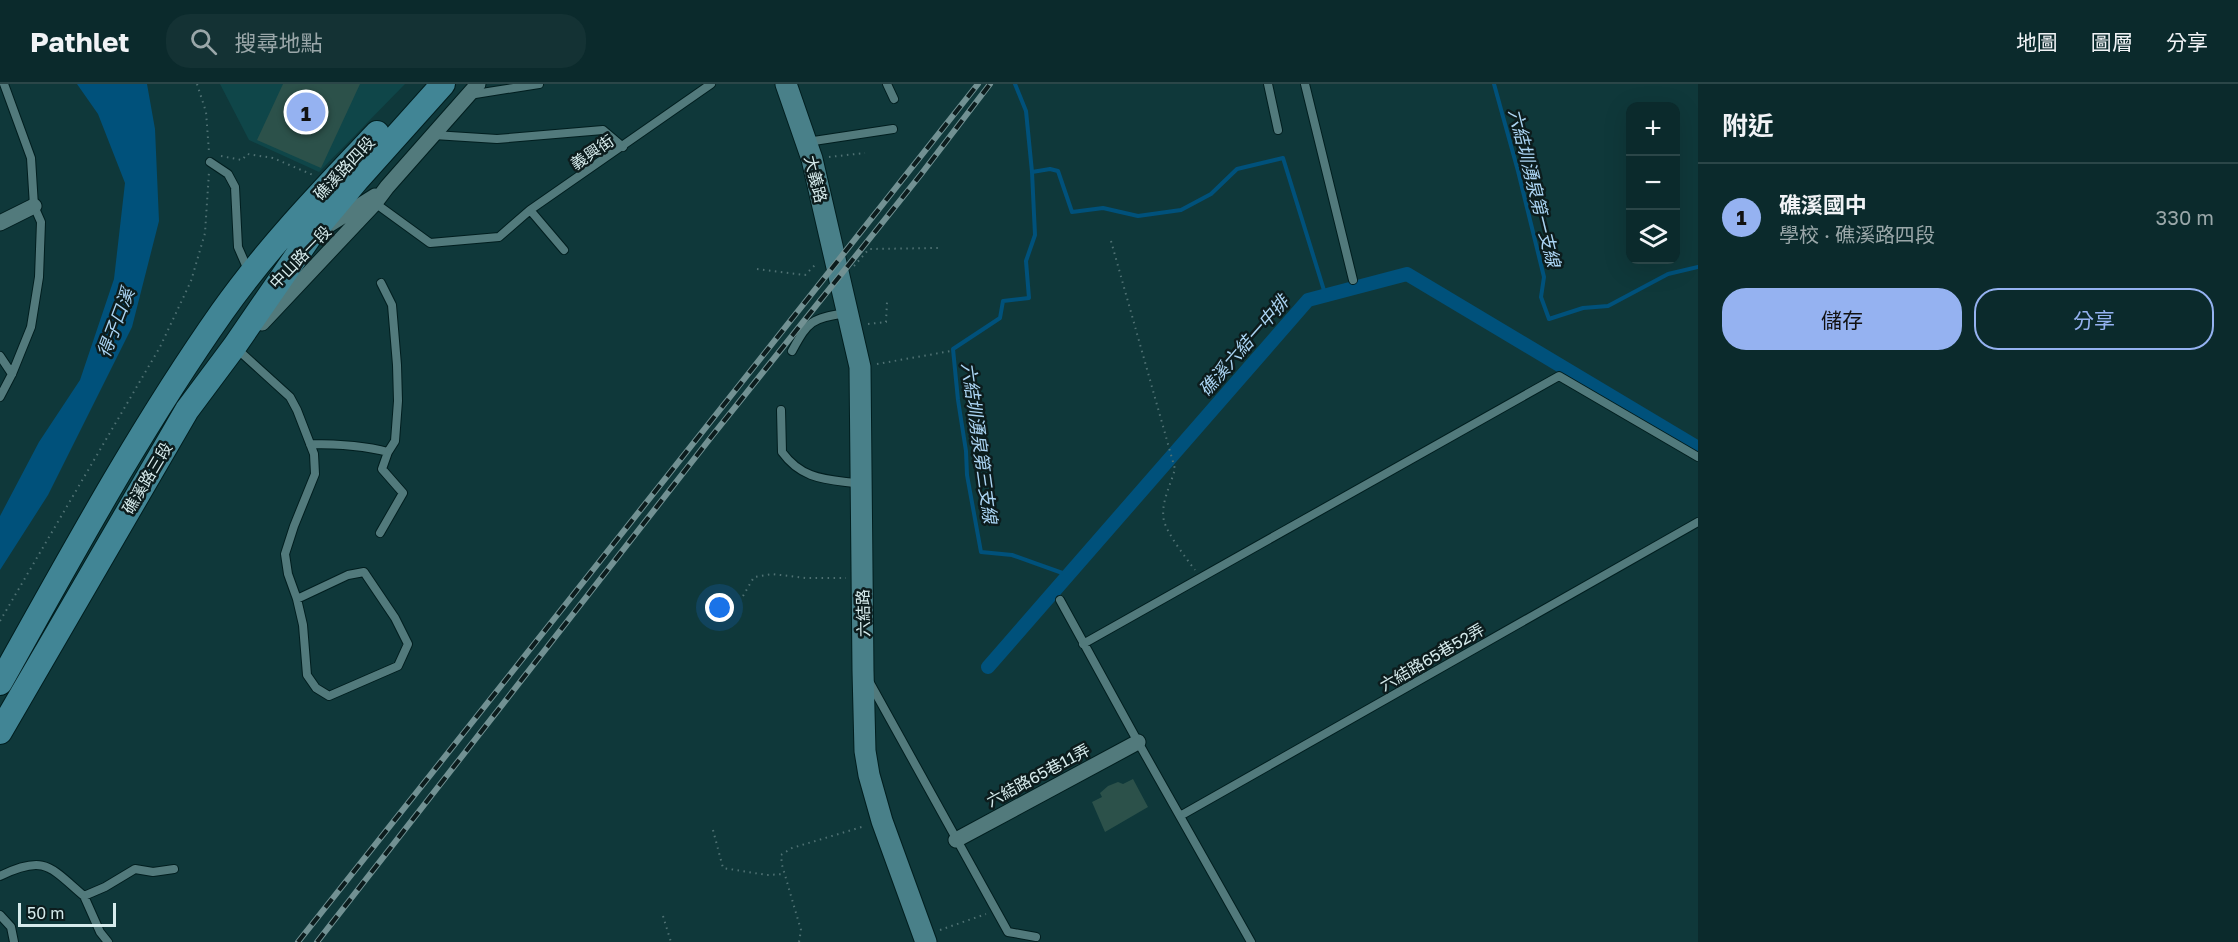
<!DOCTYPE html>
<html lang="zh-TW">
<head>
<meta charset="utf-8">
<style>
  body { margin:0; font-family:"Golos Text","Noto Sans TC",sans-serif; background:#143234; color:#f1f3f6 }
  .controls { position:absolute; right:18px; top:18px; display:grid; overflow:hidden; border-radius:12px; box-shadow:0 6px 24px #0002 }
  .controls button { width:54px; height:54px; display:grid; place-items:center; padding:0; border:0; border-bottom:2px solid #2b4648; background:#0b2a2c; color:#f1f3f6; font:30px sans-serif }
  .scale { position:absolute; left:18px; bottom:15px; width:98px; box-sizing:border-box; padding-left:6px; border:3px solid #d6ebec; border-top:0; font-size:16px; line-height:21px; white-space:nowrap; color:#d6ebec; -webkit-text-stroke:4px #0c1c1d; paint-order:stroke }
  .you { position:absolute; left:720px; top:524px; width:21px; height:21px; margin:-15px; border:4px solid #fff; border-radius:50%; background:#1a73e8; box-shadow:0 0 0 9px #1a73e833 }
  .badge { display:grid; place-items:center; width:39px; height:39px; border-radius:50%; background:#95b2f1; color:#111; font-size:20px; font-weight:700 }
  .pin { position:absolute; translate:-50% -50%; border:3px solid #fff; box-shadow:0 2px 6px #0006 }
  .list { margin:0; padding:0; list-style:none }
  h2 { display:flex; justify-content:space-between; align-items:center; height:78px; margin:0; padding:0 24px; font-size:26px }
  h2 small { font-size:20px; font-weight:400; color:#9aa7a9 }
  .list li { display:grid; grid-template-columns:39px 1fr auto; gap:18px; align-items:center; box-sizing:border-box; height:108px; padding:0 24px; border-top:2px solid #2b4648 }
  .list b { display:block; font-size:22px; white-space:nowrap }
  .list p { margin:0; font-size:20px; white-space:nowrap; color:#9aa7a9 }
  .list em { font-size:20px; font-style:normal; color:#9aa7a9 }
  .actions { display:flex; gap:12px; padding:18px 24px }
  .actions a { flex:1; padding:14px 0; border:2px solid #95b2f1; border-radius:24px; text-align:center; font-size:21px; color:#95b2f1 }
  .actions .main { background:#95b2f1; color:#111 }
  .icon { flex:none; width:33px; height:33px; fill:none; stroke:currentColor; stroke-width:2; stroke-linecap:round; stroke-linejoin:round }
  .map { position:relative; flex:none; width:1698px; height:858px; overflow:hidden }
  header { display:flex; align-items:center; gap:36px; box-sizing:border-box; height:84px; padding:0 30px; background:#0b2a2c; border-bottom:2px solid #2b4648 }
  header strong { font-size:28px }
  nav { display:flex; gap:33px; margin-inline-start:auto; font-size:21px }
  .search { width:420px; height:54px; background:#143234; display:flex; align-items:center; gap:15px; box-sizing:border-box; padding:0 21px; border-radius:24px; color:#9aa7a9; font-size:22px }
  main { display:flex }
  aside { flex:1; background:#0b2a2c }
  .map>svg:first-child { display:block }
  .built { fill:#0f4649 }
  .water { fill:#00517b }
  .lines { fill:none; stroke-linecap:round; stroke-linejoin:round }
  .stream { stroke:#00517b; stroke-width:4 }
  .canal { stroke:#00517b; stroke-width:14 }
  .building { fill:#2c514a }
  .lane-casing { stroke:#011e1f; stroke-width:10 }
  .street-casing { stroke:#011e1f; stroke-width:17 }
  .secondary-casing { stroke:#011e1f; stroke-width:23 }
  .primary-casing { stroke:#011e1f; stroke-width:26 }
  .path { stroke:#4f7173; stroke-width:2; stroke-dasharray:1.5 4.5; stroke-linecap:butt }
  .lane { stroke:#527a7c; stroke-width:8 }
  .street { stroke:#527a7c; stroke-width:15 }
  .secondary { stroke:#498089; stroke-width:21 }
  .primary { stroke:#418595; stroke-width:24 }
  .rail-casing { stroke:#729193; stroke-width:6 }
  .rail { stroke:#0c1c1d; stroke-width:4; stroke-dasharray:11; stroke-linecap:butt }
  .labels { text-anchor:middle; stroke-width:5; stroke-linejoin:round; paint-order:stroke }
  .street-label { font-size:16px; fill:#d6ebec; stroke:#0c1c1d }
  .water-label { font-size:18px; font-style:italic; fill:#abd4f3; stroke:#0c1c1d }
</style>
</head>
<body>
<header>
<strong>Pathlet</strong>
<div class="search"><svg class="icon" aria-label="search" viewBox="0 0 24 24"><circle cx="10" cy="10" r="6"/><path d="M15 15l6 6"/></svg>搜尋地點</div>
<nav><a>地圖</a><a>圖層</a><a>分享</a></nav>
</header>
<main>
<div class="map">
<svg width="1698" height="858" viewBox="0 0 1698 858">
  <rect width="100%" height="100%" fill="#0f383a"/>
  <!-- built -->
  <path class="built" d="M 220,0 L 405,0 L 319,88 L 249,56 Z"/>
  <!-- water -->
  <path class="water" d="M 77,0 L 147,0 L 155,45 L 159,137 L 132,243 L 48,411 L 0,486 L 0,432 L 39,358 L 80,296 L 114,195 L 125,99 L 98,30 Z"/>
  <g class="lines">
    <!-- stream -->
    <path class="stream" d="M 1015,0 L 1026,27 L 1032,88 L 1035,151 L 1026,177 L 1029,214 L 1003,217 L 1000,234 L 953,265 L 958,316 L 966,367 L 967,391 L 981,468 L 1012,471 L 1068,491
      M 1494,0 L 1518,87 L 1544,193 L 1541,213 L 1549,235 L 1583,224 L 1608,222 L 1668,190 L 1698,183
      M 1032,88 L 1050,85 L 1058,87 L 1072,128 L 1103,124 L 1138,132 L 1181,126 L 1211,110 L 1237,85 L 1283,74 L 1327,216"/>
    <!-- canal -->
    <path class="canal" d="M 988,583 L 1308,216 L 1407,190 L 1698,364"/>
  </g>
  <!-- building -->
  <path class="building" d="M 283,0 L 360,0 L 321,84 L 257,56 Z
    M 1133,695 L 1148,723 L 1105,748 L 1092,718 L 1102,713 L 1100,709 L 1108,702 L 1118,698 L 1123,700 Z"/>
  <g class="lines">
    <!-- lane casing -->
    <g class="lane-casing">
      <path id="lane" d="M 887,0 L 894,15
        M 1268,0 L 1278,46
        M 1305,0 L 1353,196
        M 469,11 L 539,0
        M 434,51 L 497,55 L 603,46 L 623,63
        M 807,58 L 893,45
        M 210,78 L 228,90 L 235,103 L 238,163 L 248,186
        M 375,119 L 430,159 L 499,153 L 530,126
        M 564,166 L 530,126 L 711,0
        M 381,199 L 392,221 L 397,281 L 398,317 L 395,357 L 388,368
        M 236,264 L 290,313 L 297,326 L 314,370 L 315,390 L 294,442 L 285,470 L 288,490 L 297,515 L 303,541 L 307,591 L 316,604 L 329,612 L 398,582 L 408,560 L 395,534 L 364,488 L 348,491 L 297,515
        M 792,267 C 809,236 811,235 846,229
        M 0,272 L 12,290
        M 0,313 L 12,290 L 31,243 L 39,193 L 41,138 L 34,122 L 31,74 L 4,0
        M 781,326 L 782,368 C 803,397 828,395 861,400
        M 310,360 C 337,360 362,361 388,368 L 382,385 L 403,409 L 380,449
        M 1060,516 L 1138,658 L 1251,858
        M 1083,560 L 1559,292 L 1698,373
        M 870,599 L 1008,848 L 1036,853
        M 1180,732 L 1698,438
        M 0,792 C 45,770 50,783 84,812 L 105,803 L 135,785 L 153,788 L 174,785
        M 84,812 L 100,848 L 108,858
        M 0,831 L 11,843 L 14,858"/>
    </g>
    <!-- street casing -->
    <g class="street-casing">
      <path id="street" d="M 0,139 L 34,122
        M 324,144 L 375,112
        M 262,239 L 375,119 L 387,103 L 478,0
        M 956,756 L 1138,658"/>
    </g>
    <!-- secondary casing -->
    <g class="secondary-casing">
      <path id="secondary" d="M 786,0 L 812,75 L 860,283 L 863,587 L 865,667 L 869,691 L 882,737 L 926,858"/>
    </g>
    <!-- primary casing -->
    <g class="primary-casing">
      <path id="primary" d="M 0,599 C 70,474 139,346 222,228 C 268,163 322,107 377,49
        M 0,648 L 187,326 L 234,263 L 311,151 L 357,96 L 443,0"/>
    </g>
    <!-- path -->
    <path class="path" d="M 197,0 L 206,28 L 209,68
      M 221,72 L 242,76 L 247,70 L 273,74 L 313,91
      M 829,73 L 865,69
      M 1111,157 L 1175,385 C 1171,400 1160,420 1164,437 C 1168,451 1186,474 1195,486
      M 854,182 L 869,165 L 939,164
      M 757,185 L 805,191 L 817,179
      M 868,240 L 886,238 L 887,218
      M 877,280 L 951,267
      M 743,512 L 754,493 L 772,490 L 806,494 L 846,494
      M 0,537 L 160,263 L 191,197 L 205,149 L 209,88
      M 713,746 L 723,784 L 767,791 L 784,790
      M 663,832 L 671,858
      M 940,846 L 986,830
      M 799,858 L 801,846 L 782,781 L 781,771 L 792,764 L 865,742"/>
    <!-- lane -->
    <use href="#lane" class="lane"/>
    <!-- street -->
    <use href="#street" class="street"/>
    <!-- secondary -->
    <use href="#secondary" class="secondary"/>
    <!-- primary -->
    <use href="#primary" class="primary"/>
    <!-- rail casing -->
    <g class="rail-casing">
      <path id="rail" d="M 298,858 L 978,0
        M 317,858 L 712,352 L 922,89 L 990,0"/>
    </g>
    <!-- rail -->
    <use href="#rail" class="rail"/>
  </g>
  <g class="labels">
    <!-- street labels -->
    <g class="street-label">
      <text transform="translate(592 68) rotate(-34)" y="6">義興街</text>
      <text transform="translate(344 84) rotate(-47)" y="6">礁溪路四段</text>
      <text transform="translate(816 95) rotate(76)" y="6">大義路</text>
      <text transform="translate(300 173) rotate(-46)" y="6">中山路一段</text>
      <text transform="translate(147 394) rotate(-59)" y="6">礁溪路三段</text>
      <text transform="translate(863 529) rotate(-91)" y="6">六結路</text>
      <text transform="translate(1432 573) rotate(-30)" y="6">六結路65巷52弄</text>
      <text transform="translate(1038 691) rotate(-28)" y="6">六結路65巷11弄</text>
    </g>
    <!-- water labels -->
    <g class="water-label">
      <text transform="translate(1534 104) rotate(76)" y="6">六結圳湧泉第一支線</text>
      <text transform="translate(116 239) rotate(-69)" y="6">得子口溪</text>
      <text transform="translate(1244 262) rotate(-49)" y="6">礁溪六結一中排</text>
      <text transform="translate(979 359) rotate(82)" y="6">六結圳湧泉第三支線</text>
    </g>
  </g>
</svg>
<div class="controls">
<button>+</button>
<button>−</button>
<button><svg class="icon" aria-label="layers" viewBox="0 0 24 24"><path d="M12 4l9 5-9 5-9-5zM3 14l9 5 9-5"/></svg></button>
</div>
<div class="scale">50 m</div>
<div class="you"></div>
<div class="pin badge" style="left:306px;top:28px">1</div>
</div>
<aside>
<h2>附近<small></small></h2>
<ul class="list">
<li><span class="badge">1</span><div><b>礁溪國中</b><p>學校 · 礁溪路四段</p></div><em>330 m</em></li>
</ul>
<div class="actions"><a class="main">儲存</a><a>分享</a></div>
</aside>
</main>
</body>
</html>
